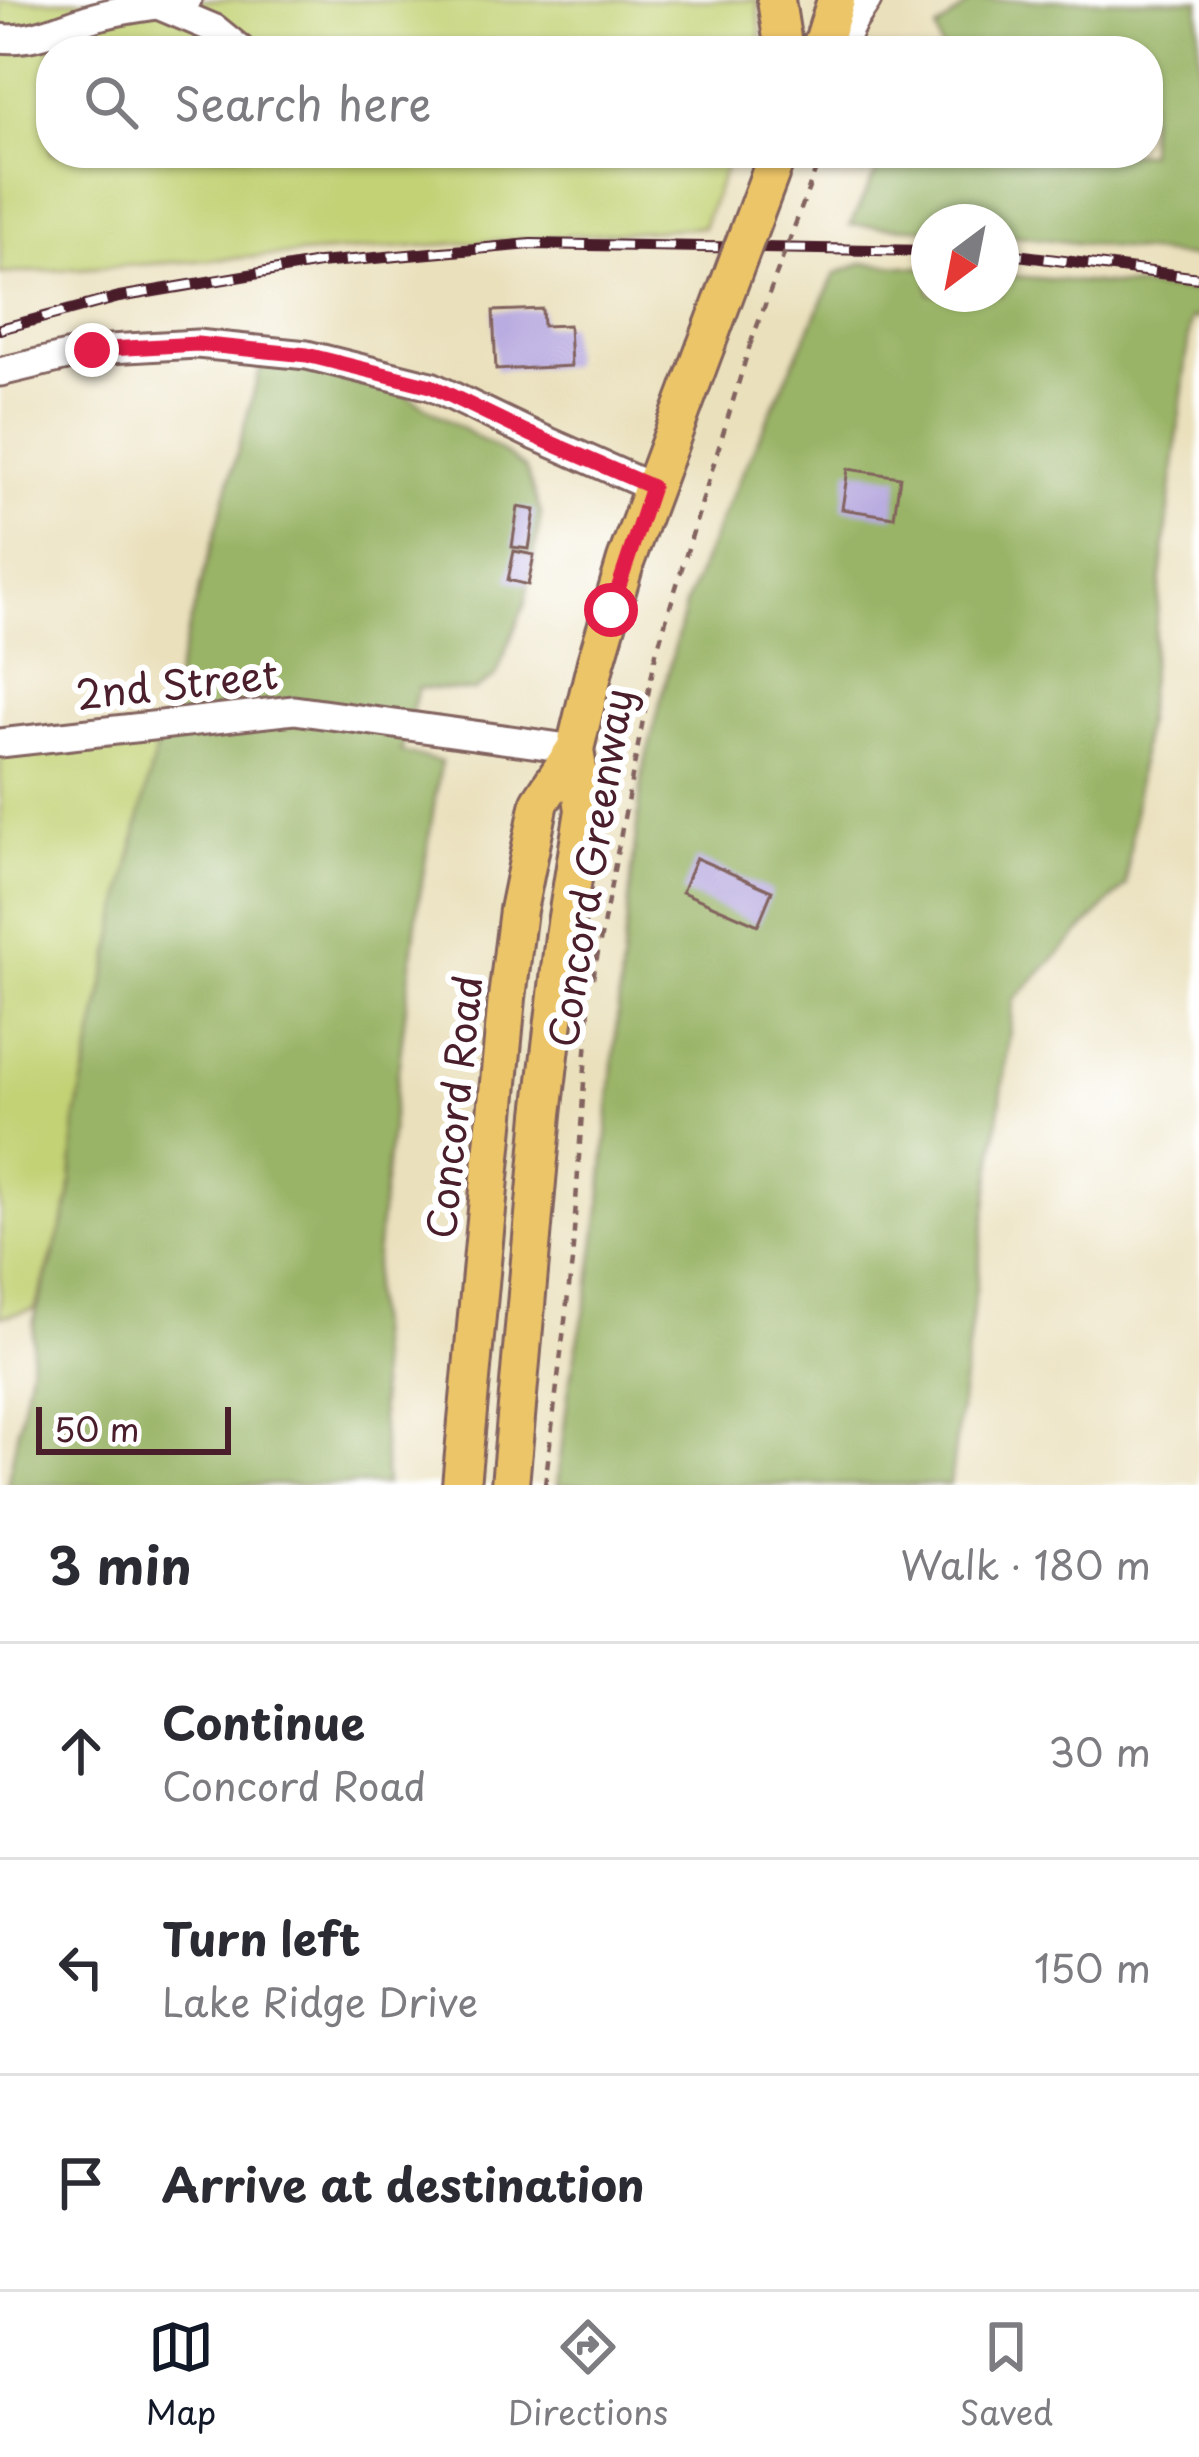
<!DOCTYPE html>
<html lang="en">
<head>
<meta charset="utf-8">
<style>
  body { margin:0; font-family:"Playpen Sans",sans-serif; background:#f2f2f3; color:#2b2b33 }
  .compass { position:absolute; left:911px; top:204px; width:108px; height:108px; border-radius:50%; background:#fff; box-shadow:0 3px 9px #0004; rotate:212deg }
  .scale { position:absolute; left:36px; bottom:30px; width:195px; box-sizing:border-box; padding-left:12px; border:6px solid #4a1f2b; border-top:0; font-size:33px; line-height:42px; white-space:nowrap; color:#4a1f2b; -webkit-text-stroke:9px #fff; paint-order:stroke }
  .stop { position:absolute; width:36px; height:36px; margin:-27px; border:9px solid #e11d48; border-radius:50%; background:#fff }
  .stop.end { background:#e11d48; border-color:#fff; box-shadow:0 3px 12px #0008 }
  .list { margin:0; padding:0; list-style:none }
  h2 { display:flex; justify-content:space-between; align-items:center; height:156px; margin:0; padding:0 48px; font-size:51px }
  h2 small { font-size:39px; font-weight:400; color:#7c7c81 }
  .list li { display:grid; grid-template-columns:78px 1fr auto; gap:36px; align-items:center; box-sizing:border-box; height:216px; padding:0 48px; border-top:3px solid #e1e1e2 }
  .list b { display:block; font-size:45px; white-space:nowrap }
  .list p { margin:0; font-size:39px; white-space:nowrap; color:#7c7c81 }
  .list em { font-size:39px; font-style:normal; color:#7c7c81 }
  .icon { flex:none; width:66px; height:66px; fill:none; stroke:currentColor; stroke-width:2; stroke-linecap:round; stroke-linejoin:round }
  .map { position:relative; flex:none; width:1199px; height:1485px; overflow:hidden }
  .search { position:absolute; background:#fff; box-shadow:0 3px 9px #0004; left:36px; right:36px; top:36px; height:132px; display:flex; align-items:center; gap:30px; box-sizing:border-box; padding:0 42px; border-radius:48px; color:#7c7c81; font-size:45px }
  .sheet { height:804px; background:#fff }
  nav { display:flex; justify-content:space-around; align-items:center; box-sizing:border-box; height:168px; border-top:3px solid #e1e1e2; background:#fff; font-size:33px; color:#7c7c81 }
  nav a { display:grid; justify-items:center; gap:6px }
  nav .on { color:#111827 }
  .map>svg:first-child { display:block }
  .green { fill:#c2d275; stroke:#867850; stroke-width:3 }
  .forest { fill:#99b466; stroke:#726a48; stroke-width:3 }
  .building { fill:#b9ace0 }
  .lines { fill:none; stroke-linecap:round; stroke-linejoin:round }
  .minor-casing { stroke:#82635e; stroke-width:33 }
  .major-casing { stroke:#82635e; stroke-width:42 }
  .path { stroke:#82635e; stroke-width:4.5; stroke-dasharray:9 9; stroke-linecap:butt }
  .minor { stroke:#fff; stroke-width:27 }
  .major { stroke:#edc569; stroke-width:36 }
  .rail-casing { stroke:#4a1f2b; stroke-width:12 }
  .rail { stroke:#fff; stroke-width:8; stroke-dasharray:22; stroke-linecap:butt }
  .major-bridge-casing { stroke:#82635e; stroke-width:42; stroke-linecap:butt }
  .path-bridge { stroke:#82635e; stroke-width:4.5; stroke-dasharray:9 9; stroke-linecap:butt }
  .major-bridge { stroke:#edc569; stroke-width:36 }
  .route { stroke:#e11d48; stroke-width:15 }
  .labels { text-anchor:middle; stroke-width:12; stroke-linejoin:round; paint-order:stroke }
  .street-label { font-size:39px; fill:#4a1f2b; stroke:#fff }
</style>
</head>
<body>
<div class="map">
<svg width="1199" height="1485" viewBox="0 0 1199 1485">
  <rect width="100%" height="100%" fill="#fff"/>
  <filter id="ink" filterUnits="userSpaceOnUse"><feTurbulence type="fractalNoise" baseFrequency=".00833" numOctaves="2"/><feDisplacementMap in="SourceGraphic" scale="24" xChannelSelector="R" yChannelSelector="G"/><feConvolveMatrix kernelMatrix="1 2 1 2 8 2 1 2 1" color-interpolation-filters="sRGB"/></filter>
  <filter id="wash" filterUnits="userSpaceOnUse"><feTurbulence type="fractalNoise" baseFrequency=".004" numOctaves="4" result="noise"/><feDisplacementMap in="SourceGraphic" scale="48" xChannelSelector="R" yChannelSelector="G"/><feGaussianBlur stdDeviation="2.7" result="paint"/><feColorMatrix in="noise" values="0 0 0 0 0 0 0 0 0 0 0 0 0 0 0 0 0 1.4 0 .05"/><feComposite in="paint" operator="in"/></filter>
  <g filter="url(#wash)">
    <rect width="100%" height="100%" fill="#eae0bc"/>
    <!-- green -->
    <path class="green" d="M 0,0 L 757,0 L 762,48 L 761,51 L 51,51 L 51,153 L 731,153 L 703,227 L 0,274 Z
      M 72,739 L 138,742 L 156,748 L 76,1118 L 70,1200 L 35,1309 L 0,1317 L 0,754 Z"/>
    <!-- forest -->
    <path class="forest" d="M 974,0 L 1199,0 L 1199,258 L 1001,234 L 1001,222 L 929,222 L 929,229 L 850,225 L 874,176 L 892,153 L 1148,153 L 1148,51 L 942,51 L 936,30 Z
      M 862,263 L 929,268 L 929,294 L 1001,294 L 1001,275 L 1199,292 L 1199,319 L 1191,318 L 1126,885 L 1014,1000 L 950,1485 L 557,1485 L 570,1379 L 589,1290 L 601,1202 L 621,975 L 643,770 L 686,603 L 723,514 L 835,274 Z
      M 261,366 L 302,369 L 405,395 L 504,453 L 525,468 L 541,514 L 525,603 L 496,676 L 474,691 L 418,688 L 401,752 L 441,762 L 418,906 L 372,1289 L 386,1485 L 7,1485 L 31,1364 L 34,1320 L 70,1200 L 76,1118 L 137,829 L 156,748 Z"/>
    <g id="blocks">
      <!-- building -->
      <path class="building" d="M 542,309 L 543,326 L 569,325 L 571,366 L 496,370 L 493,311 Z
        M 848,469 L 900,477 L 894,517 L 842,509 Z
        M 518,507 L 535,510 L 529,549 L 512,547 Z
        M 514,551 L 534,555 L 528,585 L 508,580 Z
        M 696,858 L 772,891 L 758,925 L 682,892 Z"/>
    </g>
  </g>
  <g filter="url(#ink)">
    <use href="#blocks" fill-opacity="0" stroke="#82635e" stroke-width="3"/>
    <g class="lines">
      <!-- minor casing -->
      <g class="minor-casing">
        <path id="minor" d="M 158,5 L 215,29 L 242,51
          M 0,38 C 36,43 68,23 102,15 C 130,8 159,5 187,0
          M 838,51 L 853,21 L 867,0
          M 0,372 L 92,350 L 197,344 L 307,355 L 431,386 L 531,434 L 651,487
          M 0,743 L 294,710 L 575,749"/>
      </g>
      <!-- major casing -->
      <g class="major-casing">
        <path id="major" d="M 776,0 L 784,51
          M 817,51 L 824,39 L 836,0
          M 461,1485 L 507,998 L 518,910 L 540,802 L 575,749 L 596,662 L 626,560 L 705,348
          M 510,1485 L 543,1114 L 564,936 L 584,810 L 575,749"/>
      </g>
      <!-- path -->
      <path class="path" d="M 593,978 L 656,653 L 750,345
        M 545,1485 L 572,1262 L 589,1007"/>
      <!-- minor -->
      <use href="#minor" class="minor"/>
      <!-- major -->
      <use href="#major" class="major"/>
      <!-- rail casing -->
      <g class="rail-casing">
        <path id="rail" d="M 1001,253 L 1199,278
          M 0,329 L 119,297 L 319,263 L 531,244 L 929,251"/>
      </g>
      <!-- rail -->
      <use href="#rail" class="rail"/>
      <!-- major-bridge casing -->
      <g class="major-bridge-casing">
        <path id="major-bridge" d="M 705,348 L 778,153"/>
      </g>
      <!-- path-bridge -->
      <path class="path-bridge" d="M 750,345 L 822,153"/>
      <!-- major-bridge -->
      <use href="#major-bridge" class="major-bridge"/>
    </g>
  </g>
  <g class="lines" filter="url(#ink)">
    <!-- route -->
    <path class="route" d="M 92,350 L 197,344 L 307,355 L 431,386 L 530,434 L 652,487 L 611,610"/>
  </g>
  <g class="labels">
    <!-- street labels -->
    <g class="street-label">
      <text transform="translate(177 685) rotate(-6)" y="14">2nd Street</text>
      <text transform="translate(591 868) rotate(-81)" y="14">Concord Greenway</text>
      <text transform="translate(455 1107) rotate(-84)" y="14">Concord Road</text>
    </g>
  </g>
</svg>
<svg class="compass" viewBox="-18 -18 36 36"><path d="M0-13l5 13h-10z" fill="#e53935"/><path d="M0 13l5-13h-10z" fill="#7c7c81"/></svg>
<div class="scale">50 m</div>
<div class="stop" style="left:611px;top:610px"></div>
<div class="stop end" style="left:92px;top:350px"></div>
<div class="search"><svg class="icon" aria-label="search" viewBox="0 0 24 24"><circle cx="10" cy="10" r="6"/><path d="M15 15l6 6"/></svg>Search here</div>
</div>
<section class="sheet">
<h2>3 min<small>Walk · 180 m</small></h2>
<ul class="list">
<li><svg class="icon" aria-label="ahead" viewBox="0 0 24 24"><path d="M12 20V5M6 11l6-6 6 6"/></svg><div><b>Continue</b><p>Concord Road</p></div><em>30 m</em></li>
<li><svg class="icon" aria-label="left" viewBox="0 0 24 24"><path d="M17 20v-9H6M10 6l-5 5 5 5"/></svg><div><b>Turn left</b><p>Lake Ridge Drive</p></div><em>150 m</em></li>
<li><svg class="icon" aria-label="arrive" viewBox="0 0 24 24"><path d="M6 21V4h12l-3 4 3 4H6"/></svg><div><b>Arrive at destination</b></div></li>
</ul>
</section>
<nav>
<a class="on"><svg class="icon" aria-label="map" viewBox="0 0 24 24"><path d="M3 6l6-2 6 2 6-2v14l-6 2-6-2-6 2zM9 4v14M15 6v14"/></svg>Map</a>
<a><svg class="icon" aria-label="directions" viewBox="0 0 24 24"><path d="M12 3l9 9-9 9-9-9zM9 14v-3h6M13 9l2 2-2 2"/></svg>Directions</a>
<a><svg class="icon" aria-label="saved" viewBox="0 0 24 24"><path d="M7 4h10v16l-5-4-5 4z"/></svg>Saved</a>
</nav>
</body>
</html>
